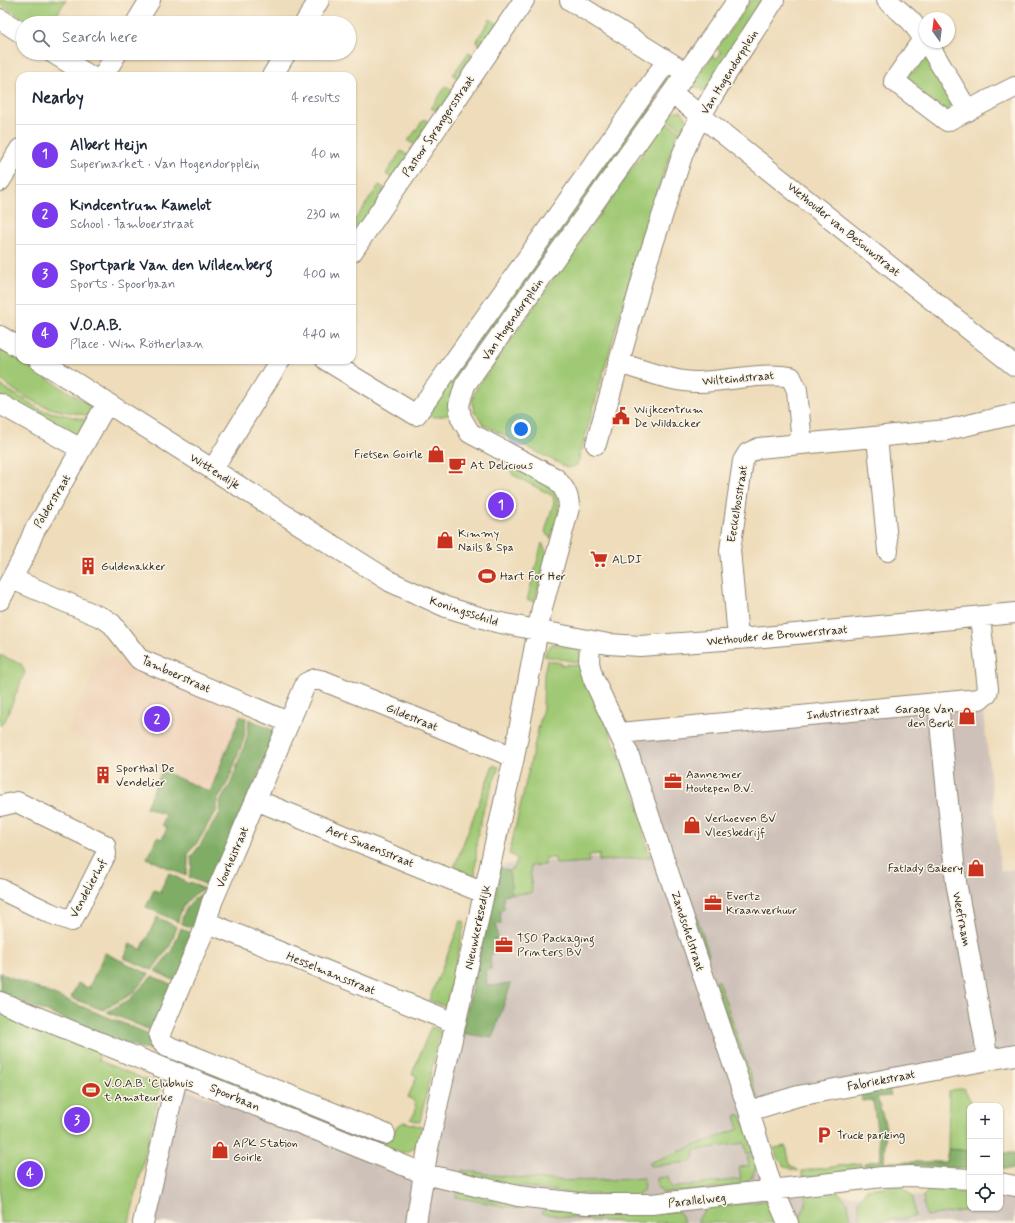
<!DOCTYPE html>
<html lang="en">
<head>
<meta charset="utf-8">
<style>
  body { margin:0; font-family:Mynerve,sans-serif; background:#f2f2f3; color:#1f2937 }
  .controls { position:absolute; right:12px; bottom:12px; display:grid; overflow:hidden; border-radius:8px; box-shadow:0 1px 3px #0004 }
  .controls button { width:36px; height:36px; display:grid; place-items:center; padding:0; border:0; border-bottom:1px solid #e0e1e3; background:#fff; color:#1f2937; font:20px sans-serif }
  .compass { position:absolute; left:919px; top:12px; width:36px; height:36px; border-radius:50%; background:#fff; box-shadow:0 1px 3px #0004; rotate:346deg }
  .you { position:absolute; left:521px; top:429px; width:14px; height:14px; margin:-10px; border:3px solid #fff; border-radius:50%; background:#1a73e8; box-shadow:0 0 0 6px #1a73e833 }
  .badge { display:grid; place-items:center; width:26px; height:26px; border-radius:50%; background:#7c3aed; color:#fff; font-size:13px; font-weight:700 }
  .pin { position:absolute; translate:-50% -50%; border:2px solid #fff; box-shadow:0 1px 4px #0006 }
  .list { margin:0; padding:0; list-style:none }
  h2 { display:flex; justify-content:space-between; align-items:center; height:52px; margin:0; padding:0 16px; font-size:17px }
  h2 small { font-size:13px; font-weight:400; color:#747a83 }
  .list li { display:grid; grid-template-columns:26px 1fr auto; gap:12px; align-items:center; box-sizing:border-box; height:60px; padding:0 16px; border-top:1px solid #e0e1e3 }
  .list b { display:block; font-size:15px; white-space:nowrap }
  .list p { margin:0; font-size:13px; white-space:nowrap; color:#747a83 }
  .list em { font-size:13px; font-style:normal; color:#747a83 }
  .icon { flex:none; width:22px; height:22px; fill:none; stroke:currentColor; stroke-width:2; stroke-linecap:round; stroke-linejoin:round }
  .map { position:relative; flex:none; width:1015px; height:1223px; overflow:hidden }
  .search { position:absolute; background:#fff; box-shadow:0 1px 3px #0004; left:16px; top:16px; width:340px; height:44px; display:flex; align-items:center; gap:10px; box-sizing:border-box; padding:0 14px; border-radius:22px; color:#747a83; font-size:15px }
  .panel { position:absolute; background:#fff; box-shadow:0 1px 3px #0004; left:16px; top:72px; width:340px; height:292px; border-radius:12px }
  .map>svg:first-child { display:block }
  .built { fill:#f0d5bc }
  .industrial { fill:#cec1b9 }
  .green { fill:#a0c975; stroke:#667a50 }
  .forest { fill:#80ad66; stroke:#566c48 }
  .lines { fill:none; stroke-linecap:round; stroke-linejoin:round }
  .minor-casing { stroke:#8c8472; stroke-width:22 }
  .minor { stroke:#fff; stroke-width:20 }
  .labels { text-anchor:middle; stroke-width:3; stroke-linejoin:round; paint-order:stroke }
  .street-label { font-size:12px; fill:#2b2b2b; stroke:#fcf5e5 }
  .poi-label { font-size:12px; fill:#2b2b2b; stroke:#fcf5e5; text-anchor:start }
</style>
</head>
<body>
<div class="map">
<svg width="1015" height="1223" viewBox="0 0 1015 1223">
  <rect width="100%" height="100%" fill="#fcf5e5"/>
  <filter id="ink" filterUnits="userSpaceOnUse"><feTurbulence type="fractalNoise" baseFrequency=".025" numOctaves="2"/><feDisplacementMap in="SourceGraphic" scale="8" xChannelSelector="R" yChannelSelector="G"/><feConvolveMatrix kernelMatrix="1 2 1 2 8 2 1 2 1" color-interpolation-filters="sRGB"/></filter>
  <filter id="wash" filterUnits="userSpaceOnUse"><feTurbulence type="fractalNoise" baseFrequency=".012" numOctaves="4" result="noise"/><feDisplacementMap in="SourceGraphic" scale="16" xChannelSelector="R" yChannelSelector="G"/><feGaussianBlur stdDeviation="0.9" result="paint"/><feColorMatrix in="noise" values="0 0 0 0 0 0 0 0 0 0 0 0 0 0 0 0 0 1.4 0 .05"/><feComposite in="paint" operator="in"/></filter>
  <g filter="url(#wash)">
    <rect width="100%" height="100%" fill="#eedcba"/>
    <!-- built -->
    <path class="built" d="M 102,653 L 242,711 L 210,792 L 68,732 Z"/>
    <!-- industrial -->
    <path class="industrial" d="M 982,703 L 1001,871 L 1015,869 L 1015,1050 L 756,1103 L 782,1194 L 970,1197 L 970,1208 L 1000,1208 L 1000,1198 L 1015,1198 L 1015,1223 L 147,1223 L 179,1088 L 425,1166 L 496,865 L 660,853 L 623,741 Z"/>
    <!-- green -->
    <path class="green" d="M 0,0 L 66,0 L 51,23 L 31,23 L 0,4 Z
      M 751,0 L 765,0 L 706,93 L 692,84 L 712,56 L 717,59 L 721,52 L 717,49 Z
      M 490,19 L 499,25 L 484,48 L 476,42 Z
      M 469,52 L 477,58 L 461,81 L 453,75 Z
      M 922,52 L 955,100 L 952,113 L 911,89 L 905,75 L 906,73 L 916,71 L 918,68 L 915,57 Z
      M 663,77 L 668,81 L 663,87 L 660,85 L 651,97 L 654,100 L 651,105 L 653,107 L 451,414 L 438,417 L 425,416 Z
      M 446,86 L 454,91 L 440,113 L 431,108 Z
      M 675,111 L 681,111 L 688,120 L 683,129 L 667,120 Z
      M 424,119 L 432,124 L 417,146 L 408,141 Z
      M 665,122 L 682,132 L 677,135 L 645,227 L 577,465 L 568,468 L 484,425 L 474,412 L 472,401 L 476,389 Z
      M 401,151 L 410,157 L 394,180 L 386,174 Z
      M 379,185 L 387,190 L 359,229 L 352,224 Z
      M 0,349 L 93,407 L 89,414 L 90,415 C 86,416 80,414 75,413 C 45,410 23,398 0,379 Z
      M 0,385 L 41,410 L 87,420 L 78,436 L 0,397 Z
      M 511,465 C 528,474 562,484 559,509 C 558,519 553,529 551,539 L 545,532 L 554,502 L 553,496 L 513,475 L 509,468 Z
      M 542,543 L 547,554 L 535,601 L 527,600 Z
      M 552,644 L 577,649 L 581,654 L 582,663 L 544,656 L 546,651 Z
      M 0,655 L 21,664 L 25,672 L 5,721 L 0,726 Z
      M 547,660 L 561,663 L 561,665 L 566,666 L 567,664 L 583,666 L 647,825 L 643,833 L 650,857 L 599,861 L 599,854 L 589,855 L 589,862 L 556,864 L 555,858 L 545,858 L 545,865 L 530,866 L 532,893 L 512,894 L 509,871 L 515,867 L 517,861 L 514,856 L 509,854 L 543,708 L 544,674 Z
      M 493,765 L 499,767 L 484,807 L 477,839 L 475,876 L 454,868 Z
      M 690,897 L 709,954 L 706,955 L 688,899 Z
      M 461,921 L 465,922 L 446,1007 L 429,1000 Z
      M 718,980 L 758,1098 L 753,1097 L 715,982 Z
      M 0,1011 L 101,1052 L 98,1060 L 161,1086 L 129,1223 L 0,1223 Z
      M 431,1027 L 440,1031 L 420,1122 L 410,1119 C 418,1112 418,1102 408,1097 L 417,1076 L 412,1074 Z
      M 204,1071 L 392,1137 L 397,1126 L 404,1122 L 423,1127 C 420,1143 414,1155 395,1152 L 243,1093 Z
      M 964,1088 L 973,1106 L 970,1106 L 970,1151 L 948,1149 L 949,1091 Z
      M 738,1115 L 741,1116 L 756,1151 L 747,1154 L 744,1143 L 694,1150 L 694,1159 L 691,1162 L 650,1166 L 649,1163 L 739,1129 L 735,1116 Z
      M 786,1146 L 790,1165 L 799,1171 C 785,1169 777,1161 774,1148 Z
      M 757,1154 C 757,1164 756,1172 749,1180 C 740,1188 679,1192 663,1193 L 657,1187 L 657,1178 L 668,1177 L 671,1188 L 741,1179 L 739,1167 L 749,1166 L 747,1157 Z
      M 861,1163 L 862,1170 L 802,1177 L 802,1171 Z
      M 462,1170 C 523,1181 581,1183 643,1178 C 645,1186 645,1191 637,1196 L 568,1193 L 496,1183 L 461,1174 Z
      M 901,1185 L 913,1198 L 915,1217 L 861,1223 L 858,1201 L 867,1189 Z
      M 931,1187 L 951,1187 L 970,1197 L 970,1208 L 984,1208 L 926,1216 L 923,1197 Z
      M 837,1191 L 848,1202 L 850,1223 L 797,1223 L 806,1205 L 805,1195 Z
      M 457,1192 L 517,1205 L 519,1209 L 456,1197 Z
      M 771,1200 L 784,1223 L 698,1223 L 698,1220 L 706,1208 Z
      M 544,1209 L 656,1213 L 678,1211 L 682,1216 L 684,1223 C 637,1223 588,1222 541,1213 Z"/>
    <!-- forest -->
    <path class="forest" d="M 240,716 L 246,718 L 244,738 L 229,780 L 218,799 L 216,812 L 208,824 L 198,842 L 188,853 L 188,865 L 186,876 L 147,858 L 157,837 L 162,839 L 167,828 L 162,825 L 165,815 L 146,807 L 162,771 L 210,792 Z
      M 249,719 L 273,730 L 274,735 L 213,888 L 189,877 L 192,866 L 191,857 L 201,844 L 207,832 L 220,814 L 221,800 L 231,783 L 247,738 Z
      M 499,867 L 509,871 L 512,894 L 503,895 L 504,909 L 500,910 L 501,924 L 496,925 L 498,939 L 493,940 L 494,954 L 490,955 L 491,969 L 486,970 L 487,986 L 511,984 L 492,1038 L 462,1033 Z
      M 169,873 L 189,884 L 190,882 L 204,889 C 190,895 180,907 178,922 L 146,907 L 154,890 L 162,893 L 160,891 Z
      M 208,891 L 198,931 L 181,923 C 184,907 193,897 208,891 Z
      M 157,917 L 177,927 L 170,946 L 152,970 L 124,958 L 130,944 L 143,950 L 142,948 Z
      M 181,928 L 196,936 L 177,982 L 155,971 L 172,950 Z
      M 105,953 L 149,974 L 132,994 L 103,1010 L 71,998 L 78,983 L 91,989 L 89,987 Z
      M 0,973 L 154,1036 L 151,1043 L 156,1045 L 153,1051 L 119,1041 L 0,993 Z
      M 152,976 L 175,986 L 155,1032 L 107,1012 L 130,999 Z
      M 888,1085 L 891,1096 L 877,1097 L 886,1127 L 884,1162 L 946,1162 L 948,1149 L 970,1151 L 970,1169 L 921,1166 L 865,1169 L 864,1163 L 881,1160 L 873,1100 L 862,1101 L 861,1092 Z
      M 1000,1153 L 1015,1153 L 1015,1169 L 1000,1169 Z"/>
  </g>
  <g filter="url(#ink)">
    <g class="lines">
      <!-- minor casing -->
      <g class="minor-casing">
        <path id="minor" d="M 570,0 L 677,67
          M 887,0 L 911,21 L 925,40
          M 0,19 L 23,34
          M 136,23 L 150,0
          M 305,23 L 319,0
          M 924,38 L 894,81 L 947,121 L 1015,87
          M 927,42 L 968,111
          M 53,53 L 90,76
          M 103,76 L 117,53
          M 272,76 L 286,53
          M 672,93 L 1015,366
          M 0,181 L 20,149
          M 352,252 L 524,0
          M 0,336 L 20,348
          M 39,360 L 391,582 L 446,607 L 496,622 L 608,644 L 640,646 L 764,637 L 1015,613
          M 326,360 L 416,415 L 667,61
          M 618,363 C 642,369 674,383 699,382 C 730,381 761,372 791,377 L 797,390 L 802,444
          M 0,404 L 81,449
          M 877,437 L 888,551
          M 596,444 L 648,259 L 683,153 C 706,99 743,50 774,0
          M 213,469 L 280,360
          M 12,579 L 105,619 L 112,624 L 139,659 L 288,722
          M 0,600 L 24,556 L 34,531 L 43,517 L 107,403
          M 738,638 L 730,550 L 743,461 L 748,453 L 759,448 L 947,430 L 1015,414
          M 590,641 L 589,663 L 593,678 L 628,753 L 749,1111 L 770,1181 L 788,1223
          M 938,703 L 956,882 L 985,1041 L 986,1051 L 983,1061
          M 620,733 L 979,699 L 987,694 L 988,689 L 980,617
          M 256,800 L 484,893
          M 0,806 L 17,802 L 105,845 L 106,854 L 72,921 L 50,913 L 0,889
          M 206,922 L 455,1023
          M 0,1002 L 425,1174 L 518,1196 L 587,1204 L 652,1204 L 882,1177 L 912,1176 L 970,1179
          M 749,1111 L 798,1096 L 1015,1055
          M 385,1134 L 183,1052 C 175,1049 162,1046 159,1036 L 202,935 L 212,902 L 306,683 L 315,679 L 324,681 L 514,757
          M 1000,1183 L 1015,1186
          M 143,1223 L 178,1073
          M 416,1223 L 428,1148 L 514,757 L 542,608 L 569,508 C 569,495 564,487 555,478 L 470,433 L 461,418 L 459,405 L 465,385 L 738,0"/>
      </g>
      <!-- minor -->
      <use href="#minor" class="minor"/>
    </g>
  </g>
  <!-- icons -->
  <defs>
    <g id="civic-bare" transform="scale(1.38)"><path d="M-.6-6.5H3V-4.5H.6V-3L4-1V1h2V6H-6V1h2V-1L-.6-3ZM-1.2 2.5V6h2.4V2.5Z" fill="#c8321e" stroke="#fcf5e5" stroke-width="2.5" paint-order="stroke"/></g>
    <g id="shop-bare" transform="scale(1.38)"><path d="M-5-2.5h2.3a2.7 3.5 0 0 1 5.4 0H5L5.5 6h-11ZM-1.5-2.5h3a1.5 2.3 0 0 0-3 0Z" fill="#c8321e" stroke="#fcf5e5" stroke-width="2.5" paint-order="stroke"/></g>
    <g id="cafe-bare" transform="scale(1.38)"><path d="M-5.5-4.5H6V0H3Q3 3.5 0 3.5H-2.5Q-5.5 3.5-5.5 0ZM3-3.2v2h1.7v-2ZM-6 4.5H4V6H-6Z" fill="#c8321e" stroke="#fcf5e5" stroke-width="2.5" paint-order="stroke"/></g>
    <g id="supermarket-bare" transform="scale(1.38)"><path d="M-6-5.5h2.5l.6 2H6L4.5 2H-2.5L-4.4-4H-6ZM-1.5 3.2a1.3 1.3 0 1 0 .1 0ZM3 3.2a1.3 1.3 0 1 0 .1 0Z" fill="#c8321e" stroke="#fcf5e5" stroke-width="2.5" paint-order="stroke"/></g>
    <g id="building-bare" transform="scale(1.38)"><path d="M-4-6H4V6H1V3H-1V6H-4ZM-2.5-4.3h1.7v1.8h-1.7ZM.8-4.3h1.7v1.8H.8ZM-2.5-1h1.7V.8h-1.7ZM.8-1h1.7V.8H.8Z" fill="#c8321e" stroke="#fcf5e5" stroke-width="2.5" paint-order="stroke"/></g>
    <g id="stadium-bare" transform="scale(1.38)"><path d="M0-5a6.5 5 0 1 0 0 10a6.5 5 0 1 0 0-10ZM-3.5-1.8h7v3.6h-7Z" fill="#c8321e" stroke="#fcf5e5" stroke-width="2.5" paint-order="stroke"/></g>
    <g id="office-bare" transform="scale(1.38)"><path d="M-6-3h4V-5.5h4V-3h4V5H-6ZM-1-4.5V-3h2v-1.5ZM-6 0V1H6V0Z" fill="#c8321e" stroke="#fcf5e5" stroke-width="2.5" paint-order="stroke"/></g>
    <g id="parking-bare" transform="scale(1.38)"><path d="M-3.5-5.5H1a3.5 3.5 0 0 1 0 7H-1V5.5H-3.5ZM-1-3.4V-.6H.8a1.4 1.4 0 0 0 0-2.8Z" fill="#c8321e" stroke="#fcf5e5" stroke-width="2.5" paint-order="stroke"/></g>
  </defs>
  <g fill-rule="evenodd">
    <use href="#civic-bare" x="621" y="416"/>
    <use href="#shop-bare" x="436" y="454"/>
    <use href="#cafe-bare" x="457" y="465"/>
    <use href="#shop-bare" x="445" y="540"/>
    <use href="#supermarket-bare" x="599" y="559"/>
    <use href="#building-bare" x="88" y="566"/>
    <use href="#stadium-bare" x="487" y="576"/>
    <use href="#shop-bare" x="967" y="716"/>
    <use href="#building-bare" x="103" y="775"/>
    <use href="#office-bare" x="673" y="781"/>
    <use href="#shop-bare" x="692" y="825"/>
    <use href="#shop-bare" x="976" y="868"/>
    <use href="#office-bare" x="713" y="903"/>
    <use href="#office-bare" x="504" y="945"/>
    <use href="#stadium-bare" x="91" y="1090"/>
    <use href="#parking-bare" x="824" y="1135"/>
    <use href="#shop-bare" x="220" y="1150"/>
  </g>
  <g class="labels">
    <!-- street labels -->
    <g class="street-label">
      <text transform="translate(729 72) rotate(-58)" y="4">Van Hogendorpplein</text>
      <text transform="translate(438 126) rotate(-56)" y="4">Pastoor Sprangersstraat</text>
      <text transform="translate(844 229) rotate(39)" y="4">Wethouder van Besouwstraat</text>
      <text transform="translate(512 319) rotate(-55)" y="4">Van Hogendorpplein</text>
      <text transform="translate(738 378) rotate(-5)" y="4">Wilteindstraat</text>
      <text transform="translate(215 471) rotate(32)" y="4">Wittendijk</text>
      <text transform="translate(52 501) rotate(-59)" y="4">Polderstraat</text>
      <text transform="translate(737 504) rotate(-81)" y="4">Eeckelbosstraat</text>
      <text transform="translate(464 611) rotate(18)" y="4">Koningsschild</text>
      <text transform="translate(777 635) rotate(-5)" y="4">Wethouder de Brouwerstraat</text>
      <text transform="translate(176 674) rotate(24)" y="4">Tamboerstraat</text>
      <text transform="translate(843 712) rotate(-5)" y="4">Industriestraat</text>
      <text transform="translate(412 717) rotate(22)" y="4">Gildestraat</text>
      <text transform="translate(370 846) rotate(22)" y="4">Aert Swaensstraat</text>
      <text transform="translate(232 857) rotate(-67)" y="4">Voorheistraat</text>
      <text transform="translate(88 888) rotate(-62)" y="4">Vendelierhof</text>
      <text transform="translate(962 919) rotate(79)" y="4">Weefraam</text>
      <text transform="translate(477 927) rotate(-78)" y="4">Nieuwkerksedijk</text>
      <text transform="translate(688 931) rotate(72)" y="4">Zandschelstraat</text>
      <text transform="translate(331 973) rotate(22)" y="4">Hesselmansstraat</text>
      <text transform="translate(881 1080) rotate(-11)" y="4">Fabriekstraat</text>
      <text transform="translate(235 1097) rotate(23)" y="4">Spoorbaan</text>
      <text transform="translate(697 1200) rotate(-6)" y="4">Parallelweg</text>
    </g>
    <!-- poi labels -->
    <g class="poi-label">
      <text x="634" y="413">Wijkcentrum<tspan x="634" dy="14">De Wildacker</tspan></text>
      <text x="423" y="458" text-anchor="end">Fietsen Goirle</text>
      <text x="470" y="469">At Delicious</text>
      <text x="458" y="537">Kimmy<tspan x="458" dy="14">Nails &amp; Spa</tspan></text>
      <text x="612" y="563">ALDI</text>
      <text x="101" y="570">Guldenakker</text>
      <text x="500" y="580">Hart For Her</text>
      <text x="954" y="713" text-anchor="end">Garage Van<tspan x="954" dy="14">den Berk</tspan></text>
      <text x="116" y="772">Sporthal De<tspan x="116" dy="14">Vendelier</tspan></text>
      <text x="686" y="778">Aannemer<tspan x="686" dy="14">Houtepen B.V.</tspan></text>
      <text x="705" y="822">Verhoeven BV<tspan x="705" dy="14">Vleesbedrijf</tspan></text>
      <text x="963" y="872" text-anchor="end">Fatlady Bakery</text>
      <text x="726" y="900">Evertz<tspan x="726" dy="14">Kraanverhuur</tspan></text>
      <text x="517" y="942">TSO Packaging<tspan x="517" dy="14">Printers BV</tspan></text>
      <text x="104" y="1087">V.O.A.B. 'Clubhuis<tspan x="104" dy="14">t Amateurke</tspan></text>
      <text x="837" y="1139">Truck parking</text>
      <text x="233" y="1147">APK Station<tspan x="233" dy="14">Goirle</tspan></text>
    </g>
  </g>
</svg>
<div class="controls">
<button>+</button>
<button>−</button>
<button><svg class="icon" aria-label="locate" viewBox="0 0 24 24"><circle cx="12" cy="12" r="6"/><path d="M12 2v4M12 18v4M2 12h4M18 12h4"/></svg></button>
</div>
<svg class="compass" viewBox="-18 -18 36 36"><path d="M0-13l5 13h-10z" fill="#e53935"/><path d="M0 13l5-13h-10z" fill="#747a83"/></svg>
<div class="you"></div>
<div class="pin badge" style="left:501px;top:505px">1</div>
<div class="pin badge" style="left:157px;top:719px">2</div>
<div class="pin badge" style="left:77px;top:1120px">3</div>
<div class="pin badge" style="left:30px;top:1174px">4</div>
<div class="search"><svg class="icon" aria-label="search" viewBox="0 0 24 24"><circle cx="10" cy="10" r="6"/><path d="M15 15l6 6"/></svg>Search here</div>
<section class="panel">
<h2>Nearby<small>4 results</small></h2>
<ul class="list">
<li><span class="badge">1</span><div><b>Albert Heijn</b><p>Supermarket · Van Hogendorpplein</p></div><em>40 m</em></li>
<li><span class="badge">2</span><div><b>Kindcentrum Kamelot</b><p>School · Tamboerstraat</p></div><em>230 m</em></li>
<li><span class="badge">3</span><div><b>Sportpark Van den Wildenberg</b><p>Sports · Spoorbaan</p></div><em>400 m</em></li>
<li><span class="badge">4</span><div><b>V.O.A.B.</b><p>Place · Wim Rötherlaan</p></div><em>440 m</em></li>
</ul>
</section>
</div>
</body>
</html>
